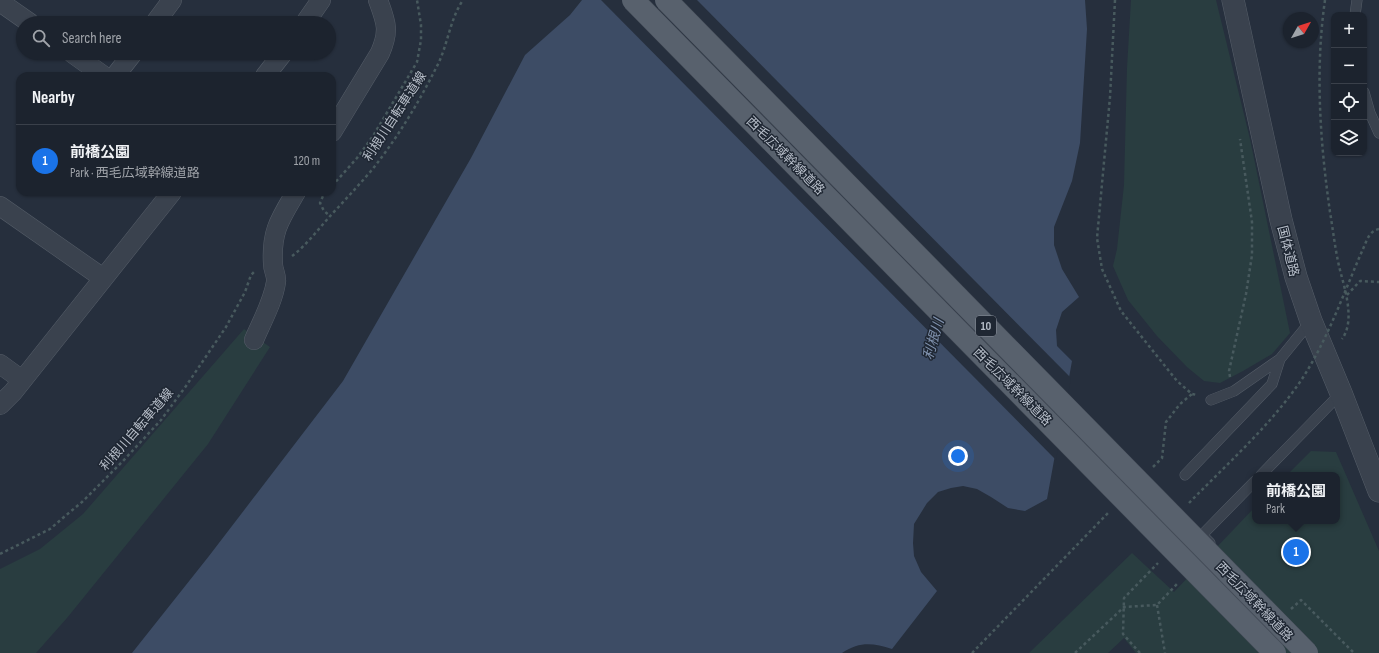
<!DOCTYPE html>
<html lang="en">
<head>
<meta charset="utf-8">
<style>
  body { margin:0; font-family:"Sofia Sans Condensed","Noto Sans JP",sans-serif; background:#252b36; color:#f1f3f6 }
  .controls { position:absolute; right:12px; top:12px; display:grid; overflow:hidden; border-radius:8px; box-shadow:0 1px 3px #0004 }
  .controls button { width:36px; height:36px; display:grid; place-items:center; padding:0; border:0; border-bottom:1px solid #3a404a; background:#1c232e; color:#f1f3f6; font:20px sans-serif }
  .compass { position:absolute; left:1283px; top:12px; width:36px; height:36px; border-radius:50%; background:#1c232e; box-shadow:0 1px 3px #0004; rotate:51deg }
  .you { position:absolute; left:958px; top:456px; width:14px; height:14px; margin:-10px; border:3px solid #fff; border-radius:50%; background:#1a73e8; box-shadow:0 0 0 6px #1a73e833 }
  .badge { display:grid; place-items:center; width:26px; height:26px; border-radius:50%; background:#1a73e8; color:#fff; font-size:13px; font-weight:700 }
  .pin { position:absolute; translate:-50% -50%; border:2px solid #fff; box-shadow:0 1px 4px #0006 }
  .popup { position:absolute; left:1252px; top:472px; width:88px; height:52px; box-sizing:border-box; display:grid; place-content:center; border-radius:8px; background:#1c232e; filter:drop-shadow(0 1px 3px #0005); font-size:13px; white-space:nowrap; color:#a0a4aa }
  .popup b { font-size:15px; color:#f1f3f6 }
  .popup::after { content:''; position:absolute; left:50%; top:100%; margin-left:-8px; border:8px solid transparent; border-top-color:#1c232e }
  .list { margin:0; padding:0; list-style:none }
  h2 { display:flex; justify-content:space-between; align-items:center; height:52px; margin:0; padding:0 16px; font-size:17px }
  h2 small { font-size:13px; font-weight:400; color:#a0a4aa }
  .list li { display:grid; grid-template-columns:26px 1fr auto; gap:12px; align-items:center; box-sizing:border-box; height:72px; padding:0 16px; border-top:1px solid #3a404a }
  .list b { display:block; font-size:15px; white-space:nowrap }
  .list p { margin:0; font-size:13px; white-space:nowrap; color:#a0a4aa }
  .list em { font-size:13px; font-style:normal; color:#a0a4aa }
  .icon { flex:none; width:22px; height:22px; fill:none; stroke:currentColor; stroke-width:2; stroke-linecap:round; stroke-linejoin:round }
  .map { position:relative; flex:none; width:1379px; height:653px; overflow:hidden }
  .search { position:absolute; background:#1c232e; box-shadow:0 1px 3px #0004; left:16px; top:16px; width:320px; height:44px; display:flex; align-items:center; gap:10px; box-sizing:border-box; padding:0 14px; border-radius:22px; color:#a0a4aa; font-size:15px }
  .panel { position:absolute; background:#1c232e; box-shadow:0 1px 3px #0004; left:16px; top:72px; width:320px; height:124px; border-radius:12px }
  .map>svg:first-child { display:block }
  .green { fill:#293d40 }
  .water { fill:#3d4c65 }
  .pier { fill:#262f3d }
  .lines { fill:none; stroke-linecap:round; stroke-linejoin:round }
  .service-casing { stroke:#555d68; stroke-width:11 }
  .minor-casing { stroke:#555d68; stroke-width:20 }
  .tertiary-casing { stroke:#555d68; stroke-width:23 }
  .path { stroke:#485a5e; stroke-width:2.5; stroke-dasharray:3 3; stroke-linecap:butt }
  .service { stroke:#3a424e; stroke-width:10 }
  .minor { stroke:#3a424e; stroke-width:19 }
  .tertiary { stroke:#3a424e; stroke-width:22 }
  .primary-bridge-casing { stroke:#434b57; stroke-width:23; stroke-linecap:butt }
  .path-bridge { stroke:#485a5e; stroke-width:2.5; stroke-dasharray:3 3; stroke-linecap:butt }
  .primary-bridge { stroke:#58616d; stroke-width:22 }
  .labels { text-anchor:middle; stroke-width:3; stroke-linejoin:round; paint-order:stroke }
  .shield { fill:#1f2733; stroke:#89909b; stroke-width:1 }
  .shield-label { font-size:12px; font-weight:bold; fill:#b6bdc8 }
  .street-label { font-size:13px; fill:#b6bdc8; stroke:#1f2733 }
  .water-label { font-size:14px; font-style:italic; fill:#8092ae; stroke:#1f2733 }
</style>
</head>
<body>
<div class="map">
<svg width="1379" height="653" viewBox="0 0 1379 653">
  <rect width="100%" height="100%" fill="#262f3d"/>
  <!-- green -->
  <path class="green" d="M 1131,0 L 1216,0 L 1250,139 L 1290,333 L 1272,354 L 1243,371 L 1220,383 L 1204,381 L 1187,367 L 1157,336 L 1128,300 L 1113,266 L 1117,249 L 1124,185 L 1127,68 Z
    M 244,329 L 270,347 L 208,444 L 67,618 L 36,653 L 0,653 L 0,569 L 40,549 L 83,514 Z
    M 1311,451 L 1336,452 L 1379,551 L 1379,653 L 1136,653 L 1124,638 L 1108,653 L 1029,653 L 1132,553 L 1174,592 L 1255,507 L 1255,521 L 1337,521 L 1337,475 L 1287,475 Z"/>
  <!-- water -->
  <path class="water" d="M 582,0 L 1085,0 L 1087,29 L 1080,143 L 1072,181 L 1054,227 L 1054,245 L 1062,269 L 1079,297 L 1062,312 L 1056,330 L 1057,346 L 1072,361 L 1047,499 L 1025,511 L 1008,508 L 991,497 L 977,489 L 963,486 L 951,488 L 938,492 L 927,503 L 914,524 L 913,543 L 914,556 L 921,572 L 937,591 L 892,649 C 873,643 860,641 842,653 L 132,653 L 209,556 L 343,381 L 471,158 L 525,55 L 570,15 Z"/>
  <!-- pier -->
  <path class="pier" d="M 601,0 L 697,0 L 1071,378 L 1056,460 Z"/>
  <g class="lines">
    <!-- service casing -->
    <g class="service-casing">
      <path id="service" d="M 1355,15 L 1357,0
        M 1364,92 L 1370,113 L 1379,133
        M 1211,400 L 1234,391 L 1280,359
        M 1185,475 L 1272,384 L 1280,359 L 1311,321
        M 1261,475 L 1341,393
        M 1210,543 L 1202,535 L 1255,481"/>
    </g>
    <!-- minor casing -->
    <g class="minor-casing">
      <path id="minor" d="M 0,2 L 30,23
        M 155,23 L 172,0
        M 305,23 L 321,0
        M 72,53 L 104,76
        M 115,76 L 133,53
        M 265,76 L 283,53
        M 332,132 L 380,53 C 390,30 386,22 378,0
        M 0,206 L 103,278
        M 254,340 C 262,321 273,302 276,282 C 277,276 273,270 273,264 C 271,231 280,219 296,192
        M 0,364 L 22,380
        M 0,405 L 13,392 L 172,192"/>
    </g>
    <!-- tertiary casing -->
    <g class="tertiary-casing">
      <path id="tertiary" d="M 1233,0 L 1281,220 L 1296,277 L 1311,321 L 1341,393 L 1379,491"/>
    </g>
    <!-- path -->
    <path class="path" d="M 1115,0 L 1110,97 L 1097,238 L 1102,269 L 1121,311 L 1177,381 L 1192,394 L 1197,395
      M 1325,0 C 1315,70 1320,142 1330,212 C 1333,230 1335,248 1339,266 C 1344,287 1356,320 1342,339
      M 332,186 L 357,158 L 373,136 L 417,62 L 421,40 L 421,25 L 417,0
      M 327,192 L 323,196 L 320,203 L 324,211 L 330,216
      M 1363,249 C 1367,240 1369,231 1379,229
      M 292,256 C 307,245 319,228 332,214 C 345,200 358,186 371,171 C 396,140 418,104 436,68 C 448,46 449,21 463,0
      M 1347,295 L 1360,281 L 1379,282
      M 1230,377 L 1229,371 L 1246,294 L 1252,255 L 1252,222 L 1240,139
      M 1153,467 L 1162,458 L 1166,422 L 1180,404 L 1192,394
      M 0,554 L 50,529 L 64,517 L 82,502 L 123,461 L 161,420 L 186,386 L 226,327 L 245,292 L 251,275 L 255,271
      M 1157,605 L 1165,653
      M 1291,609 L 1301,600 L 1354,653
      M 972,653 L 1108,513
      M 1075,653 L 1124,607 L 1157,605 L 1177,584
      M 1140,653 L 1123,634 L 1124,598 L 1158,563"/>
    <!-- service -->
    <use href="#service" class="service"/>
    <!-- minor -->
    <use href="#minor" class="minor"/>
    <!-- tertiary -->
    <use href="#tertiary" class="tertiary"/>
    <!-- primary-bridge casing -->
    <g class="primary-bridge-casing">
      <path id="primary-bridge" d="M 633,0 L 1275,653
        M 666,0 L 1307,653"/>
    </g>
    <!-- path-bridge -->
    <path class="path-bridge" d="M 1189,503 C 1228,463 1271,425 1302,379 C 1328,339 1344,292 1363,249"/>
    <!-- primary-bridge -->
    <use href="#primary-bridge" class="primary-bridge"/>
  </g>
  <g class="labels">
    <!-- shield labels -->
    <rect class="shield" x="976" y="316" width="20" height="20" rx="3"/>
    <g class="shield-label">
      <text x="986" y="330">10</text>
    </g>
    <!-- street labels -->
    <g class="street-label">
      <text transform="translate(394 116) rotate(-57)" y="5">利根川自転車道線</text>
      <text transform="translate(786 155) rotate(45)" y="5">西毛広域幹線道路</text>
      <text transform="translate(1289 251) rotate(76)" y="5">国体道路</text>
      <text transform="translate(1013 386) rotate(45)" y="5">西毛広域幹線道路</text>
      <text transform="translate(136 429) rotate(-49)" y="5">利根川自転車道線</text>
      <text transform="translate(1255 601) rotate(46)" y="5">西毛広域幹線道路</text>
    </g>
    <!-- water labels -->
    <g class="water-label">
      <text transform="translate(933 339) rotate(-74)" y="5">利根川</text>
    </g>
  </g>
</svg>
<div class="controls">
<button>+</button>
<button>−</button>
<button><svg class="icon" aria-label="locate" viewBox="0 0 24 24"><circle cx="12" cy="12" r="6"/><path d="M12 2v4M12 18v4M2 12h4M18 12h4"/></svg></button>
<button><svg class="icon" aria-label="layers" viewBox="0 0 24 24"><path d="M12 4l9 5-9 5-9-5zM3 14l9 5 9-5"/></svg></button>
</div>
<svg class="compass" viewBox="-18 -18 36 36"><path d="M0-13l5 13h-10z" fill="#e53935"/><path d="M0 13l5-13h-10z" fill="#a0a4aa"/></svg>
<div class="you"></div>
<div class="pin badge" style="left:1296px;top:552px">1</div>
<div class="popup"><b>前橋公園</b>Park</div>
<div class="search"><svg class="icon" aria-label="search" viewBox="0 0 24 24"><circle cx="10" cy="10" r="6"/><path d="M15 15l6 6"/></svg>Search here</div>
<section class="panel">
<h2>Nearby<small></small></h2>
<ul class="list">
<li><span class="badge">1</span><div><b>前橋公園</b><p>Park · 西毛広域幹線道路</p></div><em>120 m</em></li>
</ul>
</section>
</div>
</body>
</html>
